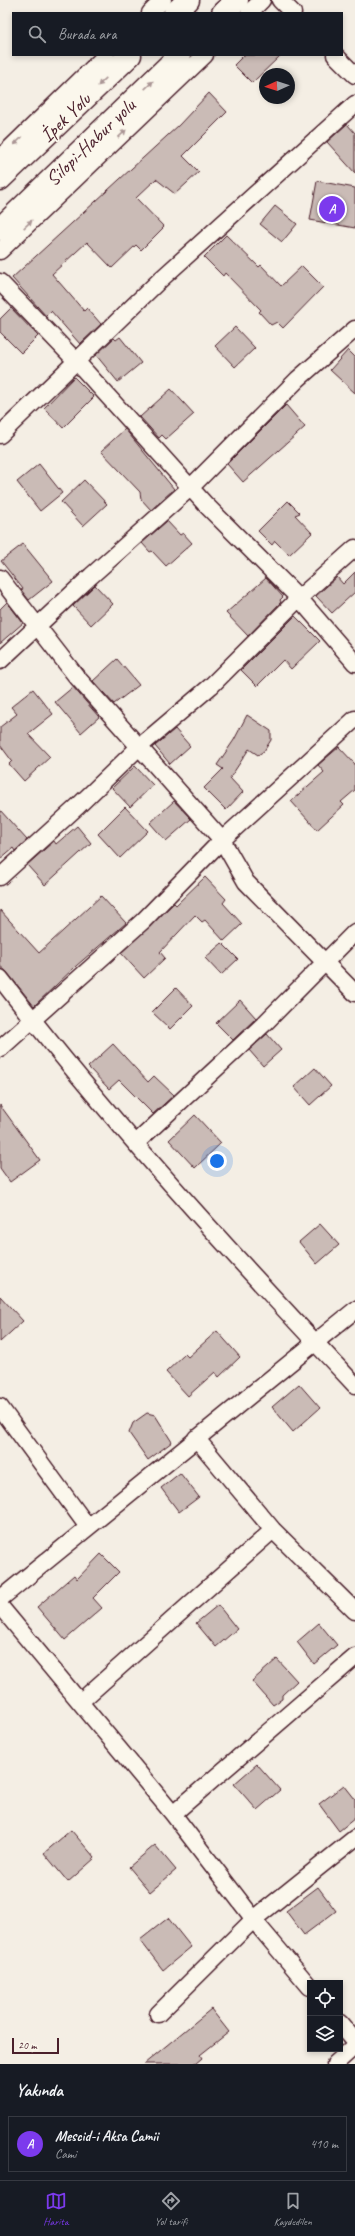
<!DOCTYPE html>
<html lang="tr">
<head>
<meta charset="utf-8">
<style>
  body { margin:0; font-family:Caveat,sans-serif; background:#242831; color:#f1f3f6 }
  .controls { position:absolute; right:12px; bottom:12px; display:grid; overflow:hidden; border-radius:0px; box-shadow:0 2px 6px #0003 }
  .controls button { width:36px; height:36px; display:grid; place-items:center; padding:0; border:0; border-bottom:1px solid #363941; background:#171b24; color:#f1f3f6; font:20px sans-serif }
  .compass { position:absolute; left:259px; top:68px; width:36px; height:36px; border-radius:50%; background:#171b24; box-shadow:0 2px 6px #0003; rotate:267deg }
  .scale { position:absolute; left:12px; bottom:10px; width:47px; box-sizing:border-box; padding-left:4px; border:2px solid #4a1f2b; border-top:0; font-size:11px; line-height:14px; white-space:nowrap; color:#4a1f2b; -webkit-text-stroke:3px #fbf7ec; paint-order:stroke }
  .you { position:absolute; left:217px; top:1161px; width:14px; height:14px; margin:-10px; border:3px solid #fff; border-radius:50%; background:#1a73e8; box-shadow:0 0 0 6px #1a73e833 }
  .badge { display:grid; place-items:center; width:26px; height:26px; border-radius:50%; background:#7c3aed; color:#fff; font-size:13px; font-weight:700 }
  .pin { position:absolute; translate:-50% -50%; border:2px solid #fff; box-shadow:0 1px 4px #0006 }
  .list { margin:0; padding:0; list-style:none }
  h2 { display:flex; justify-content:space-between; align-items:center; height:52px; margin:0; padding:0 16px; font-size:17px }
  h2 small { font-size:13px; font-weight:400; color:#9ea1a6 }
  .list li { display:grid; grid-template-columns:26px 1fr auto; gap:12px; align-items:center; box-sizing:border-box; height:56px; margin:0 8px 8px; padding:0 8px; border:1px solid #363941; border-radius:0px }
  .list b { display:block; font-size:15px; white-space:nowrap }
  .list p { margin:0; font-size:13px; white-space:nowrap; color:#9ea1a6 }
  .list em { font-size:13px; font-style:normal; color:#9ea1a6 }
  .icon { flex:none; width:22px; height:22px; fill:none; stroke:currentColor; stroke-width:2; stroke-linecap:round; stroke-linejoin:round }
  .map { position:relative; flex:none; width:355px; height:2064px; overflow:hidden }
  .search { position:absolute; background:#171b24; box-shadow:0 2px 6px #0003; left:12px; right:12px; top:12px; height:44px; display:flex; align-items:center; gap:10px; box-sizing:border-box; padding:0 14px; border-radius:0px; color:#9ea1a6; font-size:15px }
  .sheet { height:116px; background:#171b24 }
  nav { display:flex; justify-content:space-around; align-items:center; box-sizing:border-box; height:56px; border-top:1px solid #363941; background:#171b24; font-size:11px; color:#9ea1a6 }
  nav a { display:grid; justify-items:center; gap:2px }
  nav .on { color:#7c3aed }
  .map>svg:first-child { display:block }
  .building { fill:#cabbb6; stroke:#4a1f2b }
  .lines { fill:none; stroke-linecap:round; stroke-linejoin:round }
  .minor-casing { stroke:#4a1f2b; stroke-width:19 }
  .highway-casing { stroke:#4a1f2b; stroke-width:25 }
  .minor { stroke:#fbf7ec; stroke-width:16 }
  .highway { stroke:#fbf7ec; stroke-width:22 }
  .oneway { fill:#ab9695 }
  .labels { text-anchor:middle; stroke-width:3.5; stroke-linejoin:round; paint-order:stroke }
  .street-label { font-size:20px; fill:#4a1f2b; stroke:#fbf7ec }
</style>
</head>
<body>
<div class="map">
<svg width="355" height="2064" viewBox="0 0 355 2064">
  <rect width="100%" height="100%" fill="#f4eee4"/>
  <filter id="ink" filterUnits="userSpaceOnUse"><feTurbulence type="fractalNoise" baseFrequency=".025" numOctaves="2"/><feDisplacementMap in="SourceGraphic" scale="8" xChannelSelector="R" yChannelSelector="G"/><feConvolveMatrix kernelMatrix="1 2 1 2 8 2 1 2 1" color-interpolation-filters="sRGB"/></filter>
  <g filter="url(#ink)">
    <!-- building -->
    <path class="building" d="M 244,55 L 281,55 L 252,83 L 234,65 Z
      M 209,93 L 227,112 L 183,156 L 199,172 L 175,194 L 156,179 L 136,198 L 164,227 L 141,250 L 136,245 L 112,268 L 87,242 L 52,274 L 84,311 L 87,308 L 101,324 L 80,344 L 51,311 L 46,316 L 12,278 L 179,125 Z
      M 347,124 L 355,133 L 355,173 L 327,142 Z
      M 317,181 L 355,188 L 355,228 L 310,220 Z
      M 275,206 L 297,224 L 282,242 L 260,224 Z
      M 226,235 L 259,267 L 261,265 L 281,286 L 302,266 L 323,287 L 283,328 L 277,322 L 271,325 L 259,312 L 261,310 L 225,273 L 223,276 L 204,257 Z
      M 11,308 L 38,336 L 21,353 L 0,332 L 0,319 Z
      M 235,327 L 255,348 L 235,367 L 215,346 Z
      M 120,337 L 141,363 L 118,382 L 96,355 L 114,338 L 116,340 Z
      M 348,350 L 355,357 L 355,393 L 330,370 Z
      M 74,377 L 94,397 L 63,428 L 44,408 Z
      M 171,389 L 194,414 L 166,439 L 162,435 L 159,438 L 140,417 Z
      M 286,405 L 305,427 L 243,482 L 227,464 Z
      M 125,429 L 174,489 L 151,510 L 141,499 L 140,492 L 101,451 Z
      M 39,464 L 62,493 L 40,511 L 17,482 Z
      M 84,480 L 107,504 L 83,526 L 61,502 Z
      M 288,501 L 300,513 L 295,515 L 312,533 L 289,555 L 275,541 L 272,545 L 258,531 Z
      M 167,521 L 180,535 L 183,533 L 192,543 L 166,566 L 152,551 L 150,552 L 142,543 Z
      M 23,544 L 53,581 L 29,600 L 21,590 L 23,589 L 1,561 Z
      M 355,572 L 355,592 L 332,613 L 316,596 L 337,577 L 343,584 Z
      M 266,578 L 283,597 L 280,600 L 281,602 L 248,636 L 226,613 Z
      M 95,585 L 113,604 L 91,625 L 73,606 Z
      M 7,602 L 23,623 L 0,643 L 0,609 Z
      M 295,616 L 320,641 L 291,669 L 283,660 L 257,686 L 241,670 Z
      M 117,659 L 139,685 L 114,704 L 93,681 Z
      M 73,687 L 99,717 L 81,733 L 55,702 Z
      M 33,689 L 53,714 L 28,734 L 50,757 L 24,781 L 9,764 L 12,761 L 0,745 L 0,727 L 17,714 L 11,707 Z
      M 247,715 L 271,731 L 271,740 L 264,751 L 258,755 L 249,749 L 230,778 L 243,792 L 226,810 L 204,788 L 223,769 L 217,765 L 234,740 Z
      M 175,729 L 190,746 L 170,764 L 155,746 Z
      M 339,747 L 355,764 L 355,790 L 341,802 L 344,805 L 317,830 L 291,801 L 324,772 L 318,765 Z
      M 135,766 L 153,785 L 130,807 L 112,788 Z
      M 174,801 L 191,819 L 166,841 L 150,823 Z
      M 125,807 L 148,831 L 120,858 L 98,834 Z
      M 0,810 L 27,840 L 15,851 L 13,848 L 0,859 Z
      M 77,826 L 91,843 L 45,885 L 27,865 L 54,841 L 56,844 Z
      M 205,877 L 226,899 L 223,903 L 242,924 L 224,941 L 205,920 L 202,922 L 195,915 L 160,952 L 165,958 L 144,978 L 121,953 L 174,903 L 176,905 Z
      M 101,896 L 126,923 L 76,966 L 34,1006 L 7,972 L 0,966 L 0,910 L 39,953 Z
      M 222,943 L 238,959 L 221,975 L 205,958 Z
      M 176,988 L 193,1006 L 170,1029 L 152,1012 Z
      M 240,1000 L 256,1018 L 233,1040 L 216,1023 Z
      M 267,1034 L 281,1050 L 263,1066 L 249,1050 Z
      M 113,1044 L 148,1082 L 154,1076 L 174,1095 L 153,1114 L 119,1080 L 109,1089 L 88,1067 Z
      M 315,1068 L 331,1086 L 310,1105 L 294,1087 Z
      M 0,1105 L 40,1160 L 10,1182 L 0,1168 Z
      M 195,1115 L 221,1143 L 195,1168 L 169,1140 Z
      M 320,1224 L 339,1245 L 317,1264 L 299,1242 Z
      M 0,1296 L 23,1321 L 0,1342 Z
      M 217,1331 L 240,1357 L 219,1377 L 215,1372 L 188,1396 L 166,1372 L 185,1354 L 188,1357 Z
      M 299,1384 L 320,1408 L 293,1432 L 272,1407 Z
      M 147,1413 L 155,1415 L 172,1442 L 148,1460 L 129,1433 L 133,1423 Z
      M 180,1473 L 199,1497 L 179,1512 L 161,1488 Z
      M 101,1554 L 119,1572 L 93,1598 L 102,1608 L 65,1640 L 37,1607 L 74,1575 L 77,1579 Z
      M 218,1605 L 237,1629 L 216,1647 L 196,1623 Z
      M 319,1623 L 337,1645 L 314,1664 L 297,1642 Z
      M 277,1659 L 297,1681 L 282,1695 L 282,1699 L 273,1705 L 252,1681 Z
      M 257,1764 L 280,1790 L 257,1810 L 234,1784 Z
      M 344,1785 L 355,1799 L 355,1818 L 339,1831 L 319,1804 Z
      M 71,1830 L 95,1858 L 68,1882 L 44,1853 Z
      M 155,1845 L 176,1870 L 150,1892 L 129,1867 Z
      M 318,1887 L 336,1911 L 304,1935 L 286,1911 Z
      M 168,1918 L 191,1947 L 163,1970 L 140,1940 Z
      M 211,2009 L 229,2032 L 200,2055 L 202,2058 L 195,2064 L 144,2064 Z"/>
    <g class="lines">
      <!-- minor casing -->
      <g class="minor-casing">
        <path id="minor" d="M 280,0 L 293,13
          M 150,13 L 163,0
          M 249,13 L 262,0
          M 335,55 L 355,75
          M 0,158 L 106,55
          M 0,251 L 205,55
          M 0,282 L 77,362 L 206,505 L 299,598 L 355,663
          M 0,435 L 160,280 L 355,104
          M 0,578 L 76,676 L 222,840 L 246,882 L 355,993
          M 0,661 L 91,576 L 190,488 L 298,379 L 355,329
          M 0,877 L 78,806 L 139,747 L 211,686 L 299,598 L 355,548
          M 0,978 C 110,1121 232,1254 355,1385
          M 0,1049 L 143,921 L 222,840 L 355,719
          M 136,1143 L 265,1023 L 355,932
          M 0,1407 L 88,1527
          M 196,1438 L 273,1530 L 355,1611
          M 0,1599 L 355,1310
          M 0,1606 L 173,1814 L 262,1930 L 310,1987
          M 80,1702 L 273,1530
          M 173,1814 L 355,1657
          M 158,2014 L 254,1919 L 355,1838
          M 340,2023 L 355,2041
          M 335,2064 L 355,2046"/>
      </g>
      <!-- highway casing -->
      <g class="highway-casing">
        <path id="highway" d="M 175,13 L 188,0
          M 223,13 L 237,0
          M 0,179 L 130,55
          M 0,229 L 180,55"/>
      </g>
      <!-- minor -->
      <use href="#minor" class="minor"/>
      <!-- highway -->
      <use href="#highway" class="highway"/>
    </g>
    <!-- one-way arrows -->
    <defs><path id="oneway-solid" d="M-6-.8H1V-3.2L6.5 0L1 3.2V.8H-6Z"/></defs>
    <g class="oneway">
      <use href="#oneway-solid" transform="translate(102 82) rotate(136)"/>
      <use href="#oneway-solid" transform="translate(149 85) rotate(-44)"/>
      <use href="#oneway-solid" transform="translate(122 134) rotate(-44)"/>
      <use href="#oneway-solid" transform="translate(18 141) rotate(136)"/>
      <use href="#oneway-solid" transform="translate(28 224) rotate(-44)"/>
    </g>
  </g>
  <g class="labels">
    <!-- street labels -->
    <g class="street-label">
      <text transform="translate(65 117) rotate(-44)" y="7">İpek Yolu</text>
      <text transform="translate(90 142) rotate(-44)" y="7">Silopi-Habur yolu</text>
    </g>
  </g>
</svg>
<div class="controls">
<button><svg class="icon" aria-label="locate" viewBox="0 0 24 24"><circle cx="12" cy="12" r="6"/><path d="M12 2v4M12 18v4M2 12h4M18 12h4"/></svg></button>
<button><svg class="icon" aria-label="layers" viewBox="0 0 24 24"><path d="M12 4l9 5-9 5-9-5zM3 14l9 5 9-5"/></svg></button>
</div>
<svg class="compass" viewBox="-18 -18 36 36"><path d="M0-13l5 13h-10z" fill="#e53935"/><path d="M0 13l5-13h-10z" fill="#9ea1a6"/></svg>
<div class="scale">20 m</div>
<div class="you"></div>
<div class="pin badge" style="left:332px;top:209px">A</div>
<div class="search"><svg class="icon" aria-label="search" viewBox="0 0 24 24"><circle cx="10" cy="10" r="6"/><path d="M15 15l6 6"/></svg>Burada ara</div>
</div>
<section class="sheet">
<h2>Yakında<small></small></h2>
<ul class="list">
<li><span class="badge">A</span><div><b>Mescid-i Aksa Camii</b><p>Cami</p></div><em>410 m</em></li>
</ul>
</section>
<nav>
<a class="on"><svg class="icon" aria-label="map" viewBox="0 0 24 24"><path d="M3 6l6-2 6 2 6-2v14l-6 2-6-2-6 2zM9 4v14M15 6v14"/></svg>Harita</a>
<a><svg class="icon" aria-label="directions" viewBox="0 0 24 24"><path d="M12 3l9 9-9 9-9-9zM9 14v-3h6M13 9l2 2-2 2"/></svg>Yol tarifi</a>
<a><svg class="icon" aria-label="saved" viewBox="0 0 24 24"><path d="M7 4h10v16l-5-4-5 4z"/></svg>Kaydedilen</a>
</nav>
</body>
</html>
